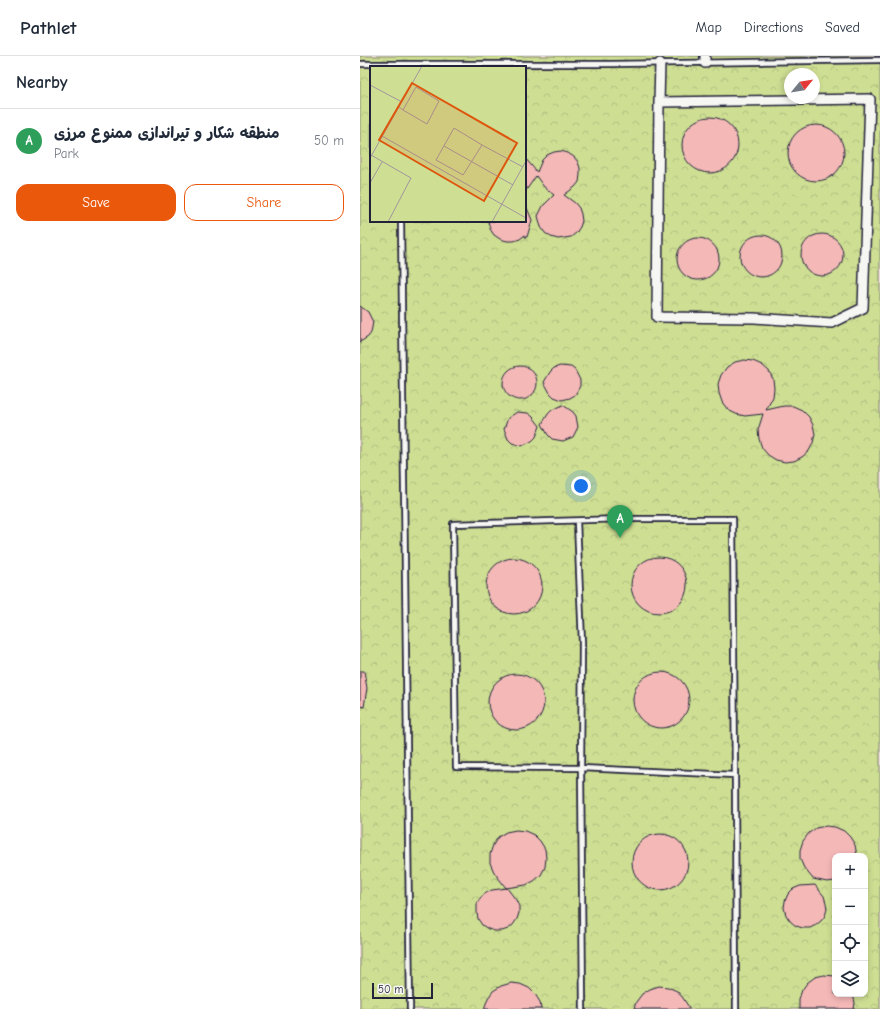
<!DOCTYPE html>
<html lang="en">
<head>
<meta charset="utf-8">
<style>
  body { margin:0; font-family:"Comic Neue","Playpen Sans Arabic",sans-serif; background:#f6f6f7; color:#1f2937 }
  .controls { position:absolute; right:12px; bottom:12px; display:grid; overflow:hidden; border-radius:8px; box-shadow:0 2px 6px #0003 }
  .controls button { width:36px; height:36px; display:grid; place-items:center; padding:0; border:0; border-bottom:1px solid #e0e1e3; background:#fff; color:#1f2937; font:20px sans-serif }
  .compass { position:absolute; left:424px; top:12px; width:36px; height:36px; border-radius:50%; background:#fff; box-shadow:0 2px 6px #0003; rotate:60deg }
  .scale { position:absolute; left:12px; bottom:10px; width:61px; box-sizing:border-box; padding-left:4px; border:2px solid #22223b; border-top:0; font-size:11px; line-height:14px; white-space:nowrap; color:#22223b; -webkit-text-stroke:3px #f6f6f2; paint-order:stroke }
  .you { position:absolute; left:221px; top:430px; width:14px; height:14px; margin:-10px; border:3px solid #fff; border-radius:50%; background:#1a73e8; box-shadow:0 0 0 6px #1a73e833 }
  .badge { display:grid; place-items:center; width:26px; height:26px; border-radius:50%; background:#ea580c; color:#fff; font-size:13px; font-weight:700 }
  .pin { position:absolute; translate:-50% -33px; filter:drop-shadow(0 1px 2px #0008) }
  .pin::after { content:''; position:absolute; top:21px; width:14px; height:12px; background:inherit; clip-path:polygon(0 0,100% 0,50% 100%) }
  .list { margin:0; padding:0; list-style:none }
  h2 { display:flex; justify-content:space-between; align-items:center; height:52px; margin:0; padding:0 16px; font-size:17px }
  h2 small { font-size:13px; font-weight:400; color:#747a83 }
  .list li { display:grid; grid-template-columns:26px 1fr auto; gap:12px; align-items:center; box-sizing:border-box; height:64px; padding:0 16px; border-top:1px solid #e0e1e3 }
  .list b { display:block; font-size:15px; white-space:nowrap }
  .list p { margin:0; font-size:13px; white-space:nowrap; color:#747a83 }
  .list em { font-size:13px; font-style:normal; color:#747a83 }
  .actions { display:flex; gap:8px; padding:12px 16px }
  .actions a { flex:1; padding:9px 0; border:1px solid #ea580c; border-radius:12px; text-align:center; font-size:14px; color:#ea580c }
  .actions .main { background:#ea580c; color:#fff }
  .icon { flex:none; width:22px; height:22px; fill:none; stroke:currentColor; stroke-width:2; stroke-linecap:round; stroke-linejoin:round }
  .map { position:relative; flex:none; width:520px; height:953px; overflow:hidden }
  header { display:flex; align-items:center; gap:24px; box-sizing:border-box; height:56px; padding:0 20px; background:#fff; border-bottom:1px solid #e0e1e3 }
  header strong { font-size:19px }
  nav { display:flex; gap:22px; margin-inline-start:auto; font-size:14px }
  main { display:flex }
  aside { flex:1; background:#fff }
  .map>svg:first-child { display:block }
  .park { fill:url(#park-crowns); stroke:#788067; fill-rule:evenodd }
  .building { fill:#f4b8b7; stroke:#22223b }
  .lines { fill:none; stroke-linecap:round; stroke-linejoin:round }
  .service-casing { stroke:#22223b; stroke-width:8 }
  .minor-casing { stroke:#22223b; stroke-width:12 }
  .service { stroke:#f6f6f2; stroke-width:4.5 }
  .minor { stroke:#f6f6f2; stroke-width:9 }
  .inset-road { fill:none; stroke:#a1969e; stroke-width:1 }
  .view { fill:#de560e; fill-opacity:0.15; stroke:#de560e; stroke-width:2 }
  .inset-edge { fill:none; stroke:#22223b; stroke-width:2 }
</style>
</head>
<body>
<header>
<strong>Pathlet</strong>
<nav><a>Map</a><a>Directions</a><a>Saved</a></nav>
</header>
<main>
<aside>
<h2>Nearby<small></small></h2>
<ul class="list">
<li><span class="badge" style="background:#2e9e5b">A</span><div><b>منطقه شکار و تیراندازی ممنوع مرزی</b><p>Park</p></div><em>50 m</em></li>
</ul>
<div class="actions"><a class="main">Save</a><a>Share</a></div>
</aside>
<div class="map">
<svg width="520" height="953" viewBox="0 0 520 953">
  <defs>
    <pattern id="park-crowns" width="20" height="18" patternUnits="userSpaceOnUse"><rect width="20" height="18" fill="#cedf93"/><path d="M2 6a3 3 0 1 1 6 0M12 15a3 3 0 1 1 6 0" fill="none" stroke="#b1bf80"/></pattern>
  </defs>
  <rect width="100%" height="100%" fill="#f5e3e0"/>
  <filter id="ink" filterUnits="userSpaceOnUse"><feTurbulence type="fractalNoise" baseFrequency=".025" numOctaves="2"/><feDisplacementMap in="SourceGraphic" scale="8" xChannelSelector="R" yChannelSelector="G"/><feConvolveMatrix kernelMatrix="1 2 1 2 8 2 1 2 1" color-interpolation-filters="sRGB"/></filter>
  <g filter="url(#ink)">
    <!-- park -->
    <path class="park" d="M 0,0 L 520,0 L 520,953 L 0,953 ZM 11,11 L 165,11 L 165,165 L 11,165 ZM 430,18 L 454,18 L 454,42 L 430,42 ZM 475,800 L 505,800 L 505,938 L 475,938 Z"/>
    <!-- building -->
    <path class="building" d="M322 89a28 28 0 1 1 56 0a28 28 0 1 1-56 0Z
      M428 97a28 28 0 1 1 56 0a28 28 0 1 1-56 0Z
      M 201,95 L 208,97 L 214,101 L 218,106 L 220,112 L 220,119 L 219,126 L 215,131 L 204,139 L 215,147 L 219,152 L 221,158 L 222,165 L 220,171 L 216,177 L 211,181 L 198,183 L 191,181 L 185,177 L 181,171 L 178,160 L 183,150 L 194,139 L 184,131 L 176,120 L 165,136 L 165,102 L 177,116 L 182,104 L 187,99 L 194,96 Z
      M 165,147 L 172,164 L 167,181 L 165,181 L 165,179 L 160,183 L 154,185 L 147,185 L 140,183 L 134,179 L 130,173 L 128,165 L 165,165 Z
      M441 199a21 21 0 1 1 42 0a21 21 0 1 1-42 0Z
      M380 200a21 21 0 1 1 42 0a21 21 0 1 1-42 0Z
      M317 203a21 21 0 1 1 42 0a21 21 0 1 1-42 0Z
      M 0,250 L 8,256 L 13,266 L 11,277 L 8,281 L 0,286 Z
      M 384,304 L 393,305 L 402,309 L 409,315 L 413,323 L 414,332 L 413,341 L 406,354 L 424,350 L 433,350 L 442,354 L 449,361 L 453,369 L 455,378 L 453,387 L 449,395 L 442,401 L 434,405 L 425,406 L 416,404 L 408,399 L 402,392 L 399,383 L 398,374 L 403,358 L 385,360 L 376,358 L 368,354 L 362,346 L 359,337 L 358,328 L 361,319 L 367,311 L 375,306 Z
      M 200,310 L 211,311 L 215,314 L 220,324 L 220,330 L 215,339 L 210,342 L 202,344 L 194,341 L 190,337 L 184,326 L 190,316 L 194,312 Z
      M143 327a17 17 0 1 1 34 0a17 17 0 1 1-34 0Z
      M 203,349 L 213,356 L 216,360 L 218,371 L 213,381 L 203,385 L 192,383 L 188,379 L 182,368 L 188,358 L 192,354 Z
      M 157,356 L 168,357 L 173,361 L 180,370 L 176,381 L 172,385 L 162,390 L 152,387 L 148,383 L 144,373 L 148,362 Z
      M271 529a28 28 0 1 1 56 0a28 28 0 1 1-56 0Z
      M126 530a28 28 0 1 1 56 0a28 28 0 1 1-56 0Z
      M 0,615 L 4,615 L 7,632 L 4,651 L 0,650 Z
      M273 644a28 28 0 1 1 56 0a28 28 0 1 1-56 0Z
      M128 646a28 28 0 1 1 56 0a28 28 0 1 1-56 0Z
      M 466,770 L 475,771 L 484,775 L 490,781 L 495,789 L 497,800 L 475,800 L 475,825 L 467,826 L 453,823 L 444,812 L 440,803 L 440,794 L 443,785 L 449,777 L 456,772 Z
      M 156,774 L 165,775 L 174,779 L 180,785 L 185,793 L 186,802 L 185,811 L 181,819 L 174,825 L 166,829 L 146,832 L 134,816 L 130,807 L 130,798 L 133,789 L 138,781 L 146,776 Z
      M272 806a28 28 0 1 1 56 0a28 28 0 1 1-56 0Z
      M 455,829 L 464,840 L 466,847 L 467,853 L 465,860 L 461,865 L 456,869 L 450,872 L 443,872 L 436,870 L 430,865 L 426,859 L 424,852 L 425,845 L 428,838 L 433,833 L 440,830 Z
      M 147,832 L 156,844 L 159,850 L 159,857 L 157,863 L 153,869 L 148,873 L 142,875 L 135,875 L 128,873 L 122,869 L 118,863 L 117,856 L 117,848 L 120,842 L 126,837 L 132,834 Z
      M 464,919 L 475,920 L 475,938 L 493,938 L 495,947 L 494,953 L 439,953 L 439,943 L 442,934 L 447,927 L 455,921 Z
      M 151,927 L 160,928 L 169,932 L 175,938 L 180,946 L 181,953 L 124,953 L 128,942 L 133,935 L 141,930 Z
      M 299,930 L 308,931 L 317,935 L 323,942 L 330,953 L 274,953 L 276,946 L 282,938 L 290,933 Z"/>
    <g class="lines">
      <!-- service casing -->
      <g class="service-casing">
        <path id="service" d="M 0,8 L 251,8 L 520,4
          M 41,165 L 50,953
          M 263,463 L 373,463 L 375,719 L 221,712 L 96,711 L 93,468 Z
          M 217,465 L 222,587 L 221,712 L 223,953
          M 375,719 L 376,953"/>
      </g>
      <!-- minor casing -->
      <g class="minor-casing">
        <path id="minor" d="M 345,0 L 345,7
          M 299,46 L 297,261 L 394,262 L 472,267 L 503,252 L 510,43 L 299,46 L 300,7"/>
      </g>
      <!-- service -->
      <use href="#service" class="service"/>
      <!-- minor -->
      <use href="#minor" class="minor"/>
    </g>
  </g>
  <!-- overview -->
  <g transform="translate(10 10)">
    <rect width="156" height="156" fill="#f5e3e0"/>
    <path d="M 0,0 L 156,0 L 156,156 L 0,156 Z" fill="#cedf93"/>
    <path class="inset-road" d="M 0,19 L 32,36M 29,41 L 33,44 L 46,21 L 69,35 L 57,58 L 33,44M 84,62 L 112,79 L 93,109 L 66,94 ZM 12,70 L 156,152M 112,79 L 153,101M 74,80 L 143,119M 1,89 L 41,112 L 18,156M 0,92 L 52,0M 0,117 L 12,96M 122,156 L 156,95"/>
    <path class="view" d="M 42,17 L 147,77 L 114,135 L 9,74 Z"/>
    <rect width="156" height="156" class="inset-edge"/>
  </g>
</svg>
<div class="controls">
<button>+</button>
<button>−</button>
<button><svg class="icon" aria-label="locate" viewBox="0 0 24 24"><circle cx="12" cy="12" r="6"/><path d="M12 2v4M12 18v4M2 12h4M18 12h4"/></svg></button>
<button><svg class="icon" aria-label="layers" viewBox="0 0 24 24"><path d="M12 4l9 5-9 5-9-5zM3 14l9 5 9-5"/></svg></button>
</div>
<svg class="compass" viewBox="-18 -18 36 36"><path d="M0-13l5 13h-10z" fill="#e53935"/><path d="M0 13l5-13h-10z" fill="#747a83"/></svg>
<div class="scale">50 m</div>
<div class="you"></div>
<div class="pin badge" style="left:260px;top:482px;background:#2e9e5b">A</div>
</div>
</main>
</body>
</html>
